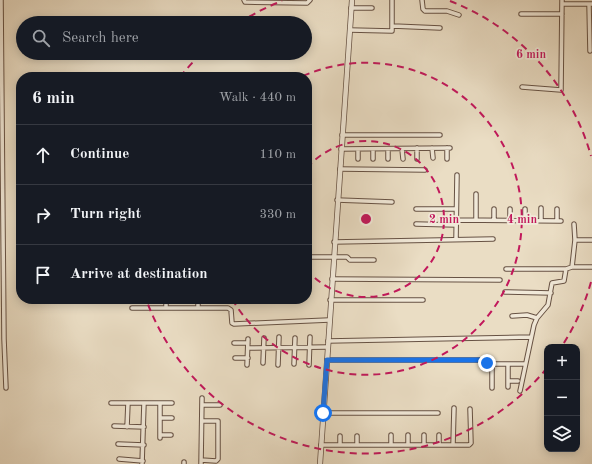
<!DOCTYPE html>
<html lang="en">
<head>
<meta charset="utf-8">
<style>
  body { margin:0; font-family:"Old Standard TT",serif; background:#242831; color:#f1f3f6 }
  .controls { position:absolute; right:12px; bottom:12px; display:grid; overflow:hidden; border-radius:8px; box-shadow:0 2px 10px #0003 }
  .controls button { width:36px; height:36px; display:grid; place-items:center; padding:0; border:0; border-bottom:1px solid #363941; background:#171b24; color:#f1f3f6; font:20px sans-serif }
  .stop { position:absolute; width:12px; height:12px; margin:-9px; border:3px solid #1a73e8; border-radius:50%; background:#fff }
  .stop.end { background:#1a73e8; border-color:#fff; box-shadow:0 1px 4px #0008 }
  .list { margin:0; padding:0; list-style:none }
  h2 { display:flex; justify-content:space-between; align-items:center; height:52px; margin:0; padding:0 16px; font-size:17px }
  h2 small { font-size:13px; font-weight:400; color:#9ea1a6 }
  .list li { display:grid; grid-template-columns:26px 1fr auto; gap:12px; align-items:center; box-sizing:border-box; height:60px; padding:0 16px; border-top:1px solid #363941 }
  .list b { display:block; font-size:15px; white-space:nowrap }
  .list em { font-size:13px; font-style:normal; color:#9ea1a6 }
  .icon { flex:none; width:22px; height:22px; fill:none; stroke:currentColor; stroke-width:2; stroke-linecap:round; stroke-linejoin:round }
  .map { position:relative; flex:none; width:592px; height:464px; overflow:hidden }
  .search { position:absolute; background:#171b24; box-shadow:0 2px 10px #0003; left:16px; top:16px; width:296px; height:44px; display:flex; align-items:center; gap:10px; box-sizing:border-box; padding:0 14px; border-radius:22px; color:#9ea1a6; font-size:15px }
  .panel { position:absolute; background:#171b24; box-shadow:0 2px 10px #0003; left:16px; top:72px; width:296px; height:232px; border-radius:16px }
  .map>svg:first-child { display:block }
  .lines { fill:none; stroke-linecap:round; stroke-linejoin:round }
  .minor-casing { stroke:#675244; stroke-width:5.5 }
  .tertiary-casing { stroke:#675244; stroke-width:6 }
  .minor { stroke:#f1e9d9; stroke-width:3.5 }
  .tertiary { stroke:#f1e9d9; stroke-width:4.5 }
  .route { stroke:#1a73e8; stroke-width:5 }
  .ring { fill:none; stroke:#c2185b; stroke-width:2; stroke-dasharray:7 5 }
  .centre { fill:#c2185b; stroke:#f1e9d9; stroke-width:2 }
  .ring-label { font-size:12px; text-anchor:middle; font-weight:bold; fill:#c2185b; stroke:#f1e9d9; stroke-width:3.5; stroke-linejoin:round; paint-order:stroke }
</style>
</head>
<body>
<div class="map">
<svg width="592" height="464" viewBox="0 0 592 464">
  <rect width="100%" height="100%" fill="#eaddc4"/>
  <filter id="stains"><feTurbulence type="fractalNoise" baseFrequency=".005" numOctaves="4"/><feColorMatrix values="0 0 0 0 .2 0 0 0 0 .09 0 0 0 0 .02 0 0 0 .5 -.17"/></filter>
  <radialGradient id="worn" r=".72"><stop offset=".6" stop-color="#630" stop-opacity="0"/><stop offset="1" stop-color="#630" stop-opacity=".3"/></radialGradient>
  <g class="lines">
    <!-- minor casing -->
    <g class="minor-casing">
      <path id="minor" d="M 1,0 L 4,339 L 6,388
        M 244,0 L 245,2 L 307,3 L 310,0
        M 422,0 L 423,9 L 425,11 L 447,11 L 459,15
        M 562,4 L 592,4
        M 589,4 L 590,51
        M 351,8 L 372,8
        M 521,14 L 562,14
        M 393,26 L 440,28
        M 350,30 L 392,31 L 392,0
        M 522,87 L 561,90 L 562,0
        M 342,135 L 440,135
        M 417,148 L 417,159
        M 432,148 L 433,158
        M 447,148 L 447,159
        M 341,149 L 450,148
        M 358,149 L 358,159
        M 373,149 L 373,159
        M 388,149 L 388,159
        M 402,149 L 403,159
        M 340,169 L 425,170
        M 476,194 L 476,220
        M 337,200 L 392,202
        M 416,209 L 456,209
        M 494,209 L 494,220
        M 510,209 L 510,221
        M 525,209 L 525,221
        M 557,209 L 557,221
        M 456,220 L 561,221
        M 541,221 L 541,208
        M 416,224 L 456,225
        M 456,239 L 457,175
        M 575,240 L 592,240
        M 334,242 L 493,239
        M 307,257 L 347,257 L 350,260 L 374,260
        M 572,267 L 592,267
        M 506,269 L 566,269 L 572,267 L 575,240 L 574,224
        M 332,279 L 500,280
        M 505,292 L 551,293
        M 166,299 L 166,308
        M 198,299 L 198,308
        M 330,300 L 423,300
        M 132,308 L 228,308 L 231,310 L 232,323 L 234,324 L 329,320
        M 512,316 L 527,315 L 537,318
        M 328,341 L 531,337
        M 234,343 L 248,343
        M 248,348 L 327,347
        M 235,358 L 248,358
        M 327,360 L 481,360 L 487,363 L 492,364 L 525,364
        M 263,363 L 264,338
        M 294,364 L 295,338
        M 492,364 L 492,388
        M 508,364 L 508,387
        M 247,365 L 248,339
        M 278,365 L 279,337
        M 309,365 L 310,337
        M 508,381 L 518,381
        M 520,391 L 534,325 L 537,318 L 548,305 L 552,283 L 564,281 L 566,269
        M 111,403 L 172,403
        M 202,405 L 220,405
        M 323,413 L 438,413
        M 160,418 L 172,418
        M 114,426 L 144,427
        M 127,427 L 128,403
        M 160,435 L 171,435
        M 391,435 L 391,445
        M 408,435 L 408,445
        M 340,436 L 340,445
        M 160,438 L 160,403
        M 118,444 L 144,445
        M 321,445 L 469,445 L 471,443 L 470,409
        M 357,445 L 357,436
        M 424,445 L 424,435
        M 439,445 L 439,435
        M 453,445 L 454,408
        M 119,459 L 143,461
        M 201,460 L 216,461 L 218,459 L 218,421 L 202,421
        M 184,462 L 184,464
        M 142,464 L 144,403
        M 201,464 L 202,398"/>
    </g>
    <!-- tertiary casing -->
    <g class="tertiary-casing">
      <path id="tertiary" d="M 320,464 L 352,0"/>
    </g>
    <!-- minor -->
    <use href="#minor" class="minor"/>
    <!-- tertiary -->
    <use href="#tertiary" class="tertiary"/>
  </g>
  <g class="lines">
    <!-- route -->
    <path class="route" d="M 323,413 L 327,360 L 481,360 L 487,363"/>
  </g>
  <!-- distance rings -->
  <g class="ring">
    <path d="M307 168A78 78 0 1 1 307 270"/>
    <path d="M303 76A156 156 0 1 1 232 299"/>
    <path d="M591 282A234 234 0 0 1 562 346M547 368A234 234 0 0 1 146 299M180 77A234 234 0 0 1 201 54M239 23A234 234 0 0 1 282 1M450 1A234 234 0 0 1 591 156"/>
  </g>
  <circle cx="366" cy="219" r="6" class="centre"/>
  <g class="ring-label">
    <text x="531" y="58">6 min</text>
    <text x="444" y="223">2 min</text>
    <text x="522" y="223">4 min</text>
  </g>
  <rect width="100%" height="100%" filter="url(#stains)"/>
  <rect width="100%" height="100%" fill="url(#worn)"/>
</svg>
<div class="controls">
<button>+</button>
<button>−</button>
<button><svg class="icon" aria-label="layers" viewBox="0 0 24 24"><path d="M12 4l9 5-9 5-9-5zM3 14l9 5 9-5"/></svg></button>
</div>
<div class="stop" style="left:323px;top:413px"></div>
<div class="stop end" style="left:487px;top:363px"></div>
<div class="search"><svg class="icon" aria-label="search" viewBox="0 0 24 24"><circle cx="10" cy="10" r="6"/><path d="M15 15l6 6"/></svg>Search here</div>
<section class="panel">
<h2>6 min<small>Walk · 440 m</small></h2>
<ul class="list">
<li><svg class="icon" aria-label="ahead" viewBox="0 0 24 24"><path d="M12 20V5M6 11l6-6 6 6"/></svg><div><b>Continue</b></div><em>110 m</em></li>
<li><svg class="icon" aria-label="right" viewBox="0 0 24 24"><path d="M7 20v-9h11M14 6l5 5-5 5"/></svg><div><b>Turn right</b></div><em>330 m</em></li>
<li><svg class="icon" aria-label="arrive" viewBox="0 0 24 24"><path d="M6 21V4h12l-3 4 3 4H6"/></svg><div><b>Arrive at destination</b></div></li>
</ul>
</section>
</div>
</body>
</html>
